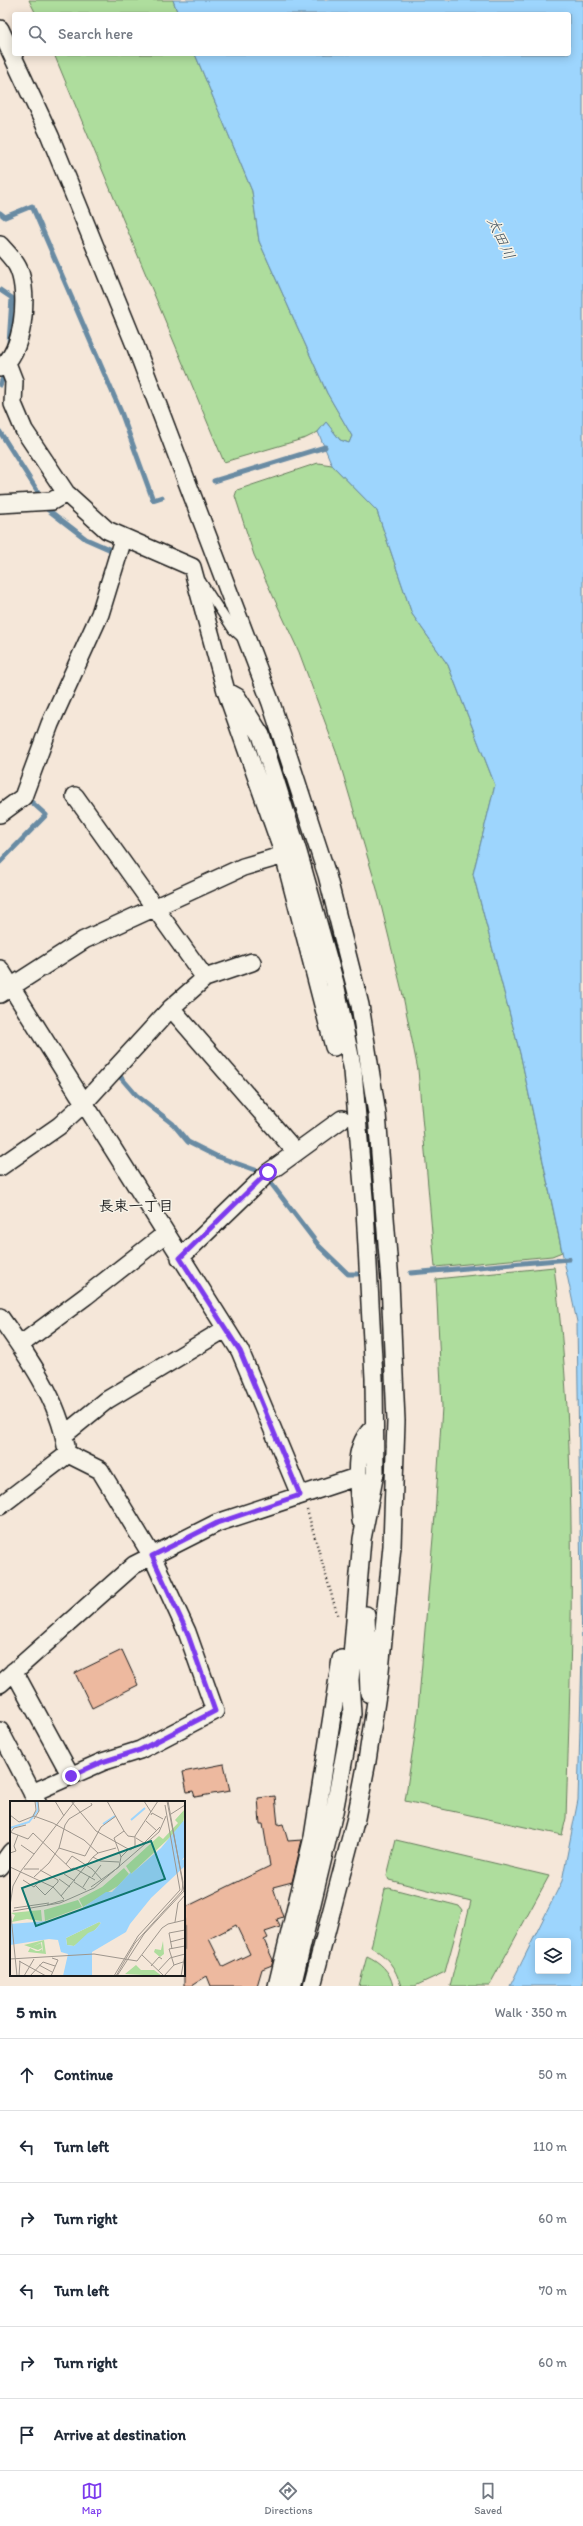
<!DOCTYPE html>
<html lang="en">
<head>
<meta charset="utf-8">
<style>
  body { margin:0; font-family:Itim,"Klee One",sans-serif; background:#f6f6f7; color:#1f2937 }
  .controls { position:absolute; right:12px; bottom:12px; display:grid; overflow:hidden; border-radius:4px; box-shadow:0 2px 10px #0003 }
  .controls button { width:36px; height:36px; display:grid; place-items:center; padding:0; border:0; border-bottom:1px solid #e0e1e3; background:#fff; color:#1f2937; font:20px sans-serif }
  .stop { position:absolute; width:12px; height:12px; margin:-9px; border:3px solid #7c3aed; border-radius:50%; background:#fff }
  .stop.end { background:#7c3aed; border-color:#fff; box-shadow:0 1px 4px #0008 }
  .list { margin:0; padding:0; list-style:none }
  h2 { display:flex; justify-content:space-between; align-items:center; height:52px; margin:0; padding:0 16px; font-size:17px }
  h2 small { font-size:13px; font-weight:400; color:#747a83 }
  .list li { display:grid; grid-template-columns:26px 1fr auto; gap:12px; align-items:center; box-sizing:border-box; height:72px; padding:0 16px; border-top:1px solid #e0e1e3 }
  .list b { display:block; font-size:15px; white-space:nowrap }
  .list em { font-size:13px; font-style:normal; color:#747a83 }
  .icon { flex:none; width:22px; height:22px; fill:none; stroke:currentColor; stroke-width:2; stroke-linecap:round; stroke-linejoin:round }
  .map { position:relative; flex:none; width:583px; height:1986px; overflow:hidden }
  .search { position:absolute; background:#fff; box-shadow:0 2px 10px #0003; left:12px; right:12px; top:12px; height:44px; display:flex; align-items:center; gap:10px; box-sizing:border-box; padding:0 14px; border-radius:4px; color:#747a83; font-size:15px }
  .sheet { height:484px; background:#fff }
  nav { display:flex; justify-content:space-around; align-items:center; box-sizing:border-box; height:56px; border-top:1px solid #e0e1e3; background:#fff; font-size:11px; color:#747a83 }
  nav a { display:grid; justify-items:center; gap:2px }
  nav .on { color:#7c3aed }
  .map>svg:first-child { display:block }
  .green { fill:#aedd9d; stroke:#657c5c }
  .water { fill:#9dd5fd; stroke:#698ba3; fill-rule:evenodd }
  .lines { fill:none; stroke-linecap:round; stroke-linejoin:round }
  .stream { stroke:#698ba3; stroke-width:5 }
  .building { fill:#edb99f; stroke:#1c1c1c; fill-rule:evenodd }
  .service-casing { stroke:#1c1c1c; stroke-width:11 }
  .minor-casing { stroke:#1c1c1c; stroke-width:20 }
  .path { stroke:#1c1c1c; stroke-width:2.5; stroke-dasharray:1 3; stroke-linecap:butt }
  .service { stroke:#f7f3e8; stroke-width:8 }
  .minor { stroke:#f7f3e8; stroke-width:17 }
  .route { stroke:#7c3aed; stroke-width:5 }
  .labels { text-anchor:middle; stroke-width:3; stroke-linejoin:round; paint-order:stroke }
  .water-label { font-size:15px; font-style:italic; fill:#435460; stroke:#f7f3e8 }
  .neighbourhood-label { font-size:15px; font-weight:bold; fill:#1c1c1c; stroke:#f7f3e8 }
  .inset-river { fill:none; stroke:#9dd5fd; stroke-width:2 }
  .inset-road { fill:none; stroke:#9e968d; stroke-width:1 }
  .view { fill:#0f766e; fill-opacity:0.15; stroke:#0f766e; stroke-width:2 }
  .inset-edge { fill:none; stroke:#1c1c1c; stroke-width:2 }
</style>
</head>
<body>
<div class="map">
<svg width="583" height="1986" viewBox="0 0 583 1986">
  <rect width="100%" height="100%" fill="#f5e7d9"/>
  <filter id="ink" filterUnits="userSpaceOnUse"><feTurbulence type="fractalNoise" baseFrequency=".025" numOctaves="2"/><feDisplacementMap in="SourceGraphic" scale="8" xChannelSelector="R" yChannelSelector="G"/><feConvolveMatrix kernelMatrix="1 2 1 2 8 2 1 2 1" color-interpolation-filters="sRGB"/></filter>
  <g filter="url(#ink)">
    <!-- green -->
    <path class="green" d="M 29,0 L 173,0 L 178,14 L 36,14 Z
      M 54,54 L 195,54 L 252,191 L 259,241 L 327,393 L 352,436 L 349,443 L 340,440 L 326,422 L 318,432 L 306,438 L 224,462 Z
      M 318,463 L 332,465 L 377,511 L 412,614 L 448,665 L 495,785 L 473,874 L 521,1057 L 562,1252 L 552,1256 L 435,1267 L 418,1070 L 402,991 L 377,889 L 338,757 L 299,652 L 254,555 L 235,496 L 237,490 Z
      M 554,1267 C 578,1450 572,1635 566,1818 L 562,1835 L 405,1801 L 417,1721 L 435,1515 L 442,1407 L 436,1279 Z
      M 396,1840 L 549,1876 L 489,1986 L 450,1986 L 471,1901 L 389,1880 L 387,1876 Z
      M 389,1888 L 459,1906 L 462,1910 L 445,1972 L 415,1986 L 401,1986 C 395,1967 388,1957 371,1947 L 385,1889 Z
      M 367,1956 C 380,1962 390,1971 393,1986 L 359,1986 Z"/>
    <!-- water -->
    <path class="water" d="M 173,0 L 583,0 L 583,1986 L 510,1986 L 562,1881 L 578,1800 L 582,1654 L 577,1322 L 521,1057 L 473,874 L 495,785 L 448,665 L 412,614 L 377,511 L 332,465 L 318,432 L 326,422 L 340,440 L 349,443 L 352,436 L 327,393 L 259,241 L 252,191 L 195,54 L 569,54 L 569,14 L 178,14 ZM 538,1941 L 568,1941 L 568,1971 L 538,1971 Z"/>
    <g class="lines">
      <!-- stream -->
      <path class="stream" d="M 0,213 L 5,217 L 32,206 L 121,412 L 153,500 L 162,497
        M 0,290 L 12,298 L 9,344
        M 0,385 L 3,378
        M 0,432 L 40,495
        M 214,481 L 325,447
        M 47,509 L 86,539 L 111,550 L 110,555
        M 0,862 L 46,815 L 26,797
        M 117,1073 L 136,1095 L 173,1124 L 188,1142 L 216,1156 L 258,1171
        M 267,1178 L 319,1246 L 348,1274 L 357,1274
        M 411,1273 L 569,1259"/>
    </g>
    <!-- building -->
    <path class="building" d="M 122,1650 L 138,1685 L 92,1708 L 75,1673 Z
      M 224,1764 L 230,1791 L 195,1797 L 193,1791 L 187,1792 L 183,1772 Z
      M 275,1796 L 278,1825 L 283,1824 L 288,1841 L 302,1840 L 292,1882 L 273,1887 L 283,1917 L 277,1919 L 280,1927 L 265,1932 L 268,1938 L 264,1940 L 273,1960 L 272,1965 L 262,1969 L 257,1986 L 211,1986 L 207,1976 L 191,1986 L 184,1986 L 184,1908 L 270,1866 L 263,1824 L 260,1824 L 258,1798 ZM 236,1925 L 250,1954 L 223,1967 L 209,1939 Z"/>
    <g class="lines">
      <!-- service casing -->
      <g class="service-casing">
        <path id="service" d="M 201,581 L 233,630 L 242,638"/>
      </g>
      <!-- minor casing -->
      <g class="minor-casing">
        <path id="minor" d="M 0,29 L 50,136 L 135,345 L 271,703 L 327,875 L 360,1005 L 377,1114 L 390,1282 L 396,1421 L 392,1546 L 379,1681 L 367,1761 L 356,1818 L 312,1986
          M 0,245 C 6,252 16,261 19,270 C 29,295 24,352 0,368
          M 7,363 L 14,381 L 13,404 L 24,430 L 66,493 L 107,530 L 192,567 L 226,691 L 284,855 L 334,1047
          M 0,504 L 52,501 L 66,493
          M 226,691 L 237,697 L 261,735 L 298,852 L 335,983 L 353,1071 L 365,1209 L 374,1378 L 375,1473 L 362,1539 L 350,1680 L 352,1714 L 334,1812 L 292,1986
          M 75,796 L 205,978
          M 0,814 L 23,797 L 50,724 L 100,614 L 123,539
          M 0,969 L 240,1351 L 300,1495
          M 0,994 L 84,940 L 243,867 L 284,855
          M 171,1008 L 296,1152
          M 0,1167 L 59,1126 L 83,1104 L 171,1008 L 205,978 L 252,962
          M 180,1258 L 269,1172 L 342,1119
          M 0,1317 C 27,1355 59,1400 66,1446
          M 20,1345 L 86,1296 L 165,1234
          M 64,1435 L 107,1400 L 225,1329
          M 0,1506 L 68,1454 L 100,1470 L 152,1556 L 187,1632 L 215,1711 L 140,1750 L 102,1762 L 32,1793
          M 361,1521 C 360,1490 348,1449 374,1427
          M 366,1615 L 369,1693
          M 14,1671 L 71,1776
          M 0,1684 L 134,1565 L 217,1523 L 356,1477
          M 0,1731 L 37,1802
          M 0,1867 L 11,1852
          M 277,1986 L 313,1837 L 341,1659"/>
      </g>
      <!-- path -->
      <path class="path" d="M 307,1510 L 338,1617"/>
      <!-- service -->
      <use href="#service" class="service"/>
      <!-- minor -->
      <use href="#minor" class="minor"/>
    </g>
  </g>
  <g class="lines" filter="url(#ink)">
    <!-- route -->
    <path class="route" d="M 71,1776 L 102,1762 L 140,1750 L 215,1711 L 187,1632 L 152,1556 L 217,1523 L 300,1495 L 240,1351 L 180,1258 L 268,1172"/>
  </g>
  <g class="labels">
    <!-- water labels -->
    <g class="water-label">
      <text transform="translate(501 238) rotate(65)" y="5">太田川</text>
    </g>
    <!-- neighbourhood labels -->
    <g class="neighbourhood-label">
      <text x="136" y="1211">長束一丁目</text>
    </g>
  </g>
  <!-- overview -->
  <g transform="translate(10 1801)">
    <rect width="175" height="175" fill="#f5e7d9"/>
    <path d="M 175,8 L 173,24 L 121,73 L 116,65 L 149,35 L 153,38 L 168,22 L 165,19 ZM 114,67 L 119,73 L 108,85 L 73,106 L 69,98 L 92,86 ZM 68,99 L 72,106 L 35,120 L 34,109 ZM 31,109 L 32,120 L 17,118 L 2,121 L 5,114 L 1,112 ZM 89,121 L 91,122 L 85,129 L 64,145 L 57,144 L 56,137 ZM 34,139 L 36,153 L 18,151 L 20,147 L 26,150 L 29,150 L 32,148 L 33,151 L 32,141 L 22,146 L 31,142 L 32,147 L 28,149 L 14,144 ZM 153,140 L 154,153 L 150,156 L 144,151 L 145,148 L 151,149 ZM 126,164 L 131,169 L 144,169 L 152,175 L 115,173 Z" fill="#aedd9d"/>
    <path d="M 175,18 L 175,55 L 172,59 L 175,58 L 175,65 L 141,97 L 120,123 L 116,131 L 82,151 L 82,175 L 53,175 L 58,153 L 51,151 L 48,139 L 39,138 L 0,144 L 0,123 L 38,120 L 69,109 L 96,91 L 102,91 L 121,71 L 121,73 L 151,47 ZM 89,121 L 91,122 L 85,129 L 78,132 L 64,145 L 57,144 L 56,137 Z" fill="#9dd5fd" fill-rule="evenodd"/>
    <path class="inset-river" d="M 121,19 L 135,7M 93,23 L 105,15M 0,27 L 19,21 L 28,9 L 27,0"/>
    <path class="inset-road" d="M 45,0 L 54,15M 61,0 L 86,30 L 120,49 L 125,46 L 125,35 L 148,0M 97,0 L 114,30 L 118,35 L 125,36M 134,0 L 141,11M 161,13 L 175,4M 0,14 L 9,21 L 24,15 L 43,22 L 74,39 L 88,52M 141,14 L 142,12 L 153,18M 23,15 L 26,9 L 25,0M 24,18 L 29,10 L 28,0M 136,20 L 147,30M 0,31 L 18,38 L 23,32 L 61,68 L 64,67 L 85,79M 0,32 L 4,27 L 16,24M 126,37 L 134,42 L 150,26M 11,44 L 24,53M 49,47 L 75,55 L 91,26 L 106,15M 0,52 L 6,50 L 4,45 L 8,34M 83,56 L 90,60 L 109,61M 111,56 L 104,37 L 114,30M 56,63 L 62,55 L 82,68 L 92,79M 0,66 L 43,86 L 54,98M 14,68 L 29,68M 54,73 L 65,80M 24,76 L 39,62 L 49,47 L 55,24 L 59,18 L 82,4 L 81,2M 82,76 L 91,64M 49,78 L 60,86M 13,79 L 24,86 L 30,79M 64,81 L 76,89M 25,84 L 35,94 L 48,81 L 48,79 L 30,69M 73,86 L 80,75M 81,86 L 109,66 L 111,56 L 118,49M 51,95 L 83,56 L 88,52 L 106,47M 37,104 L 54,99M 4,107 L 39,102M 3,110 L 50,102 L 84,87 L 149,31 L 156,15M 165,121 L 168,102 L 175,94M 160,141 L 175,137M 162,148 L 159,132 L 175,129M 132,154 L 154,175 L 164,164 L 173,161M 0,158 L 84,153 L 127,160 L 152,127 L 158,123 L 175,119M 9,160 L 36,175M 29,164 L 42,171M 164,164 L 159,148 L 175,145M 141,165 L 149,156 L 152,158M 148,170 L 160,157 L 175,153M 7,175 L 0,105 L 3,85 L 11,70 L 65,0M 9,175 L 10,160M 14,175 L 24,158M 20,175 L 33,161 L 45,165M 41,175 L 48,159 L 42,157M 104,175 L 128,135 L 170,89 L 155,4M 106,175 L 125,142 L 172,90 L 173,81 L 157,0M 107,175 L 134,133 L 174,90 L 158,0M 171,175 L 175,153"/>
    <path class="view" d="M 141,40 L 155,78 L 26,125 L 12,87 Z"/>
    <rect width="175" height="175" class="inset-edge"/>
  </g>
</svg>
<div class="controls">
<button><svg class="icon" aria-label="layers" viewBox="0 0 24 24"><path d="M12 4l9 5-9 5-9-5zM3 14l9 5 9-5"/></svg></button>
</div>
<div class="stop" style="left:268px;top:1172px"></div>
<div class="stop end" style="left:71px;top:1776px"></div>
<div class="search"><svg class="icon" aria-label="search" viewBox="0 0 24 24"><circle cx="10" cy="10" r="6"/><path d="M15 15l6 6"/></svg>Search here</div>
</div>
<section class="sheet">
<h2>5 min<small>Walk · 350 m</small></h2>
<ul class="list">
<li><svg class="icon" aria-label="ahead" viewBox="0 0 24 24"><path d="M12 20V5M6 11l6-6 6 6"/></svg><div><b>Continue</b></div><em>50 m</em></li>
<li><svg class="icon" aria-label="left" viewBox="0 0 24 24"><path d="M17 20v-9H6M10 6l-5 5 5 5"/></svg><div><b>Turn left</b></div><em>110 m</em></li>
<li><svg class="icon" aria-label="right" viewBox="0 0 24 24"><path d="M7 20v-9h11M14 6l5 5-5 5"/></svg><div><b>Turn right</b></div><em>60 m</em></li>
<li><svg class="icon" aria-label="left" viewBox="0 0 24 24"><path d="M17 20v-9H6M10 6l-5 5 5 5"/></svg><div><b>Turn left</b></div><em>70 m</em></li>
<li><svg class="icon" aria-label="right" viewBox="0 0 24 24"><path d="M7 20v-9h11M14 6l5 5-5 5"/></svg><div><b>Turn right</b></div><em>60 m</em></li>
<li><svg class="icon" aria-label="arrive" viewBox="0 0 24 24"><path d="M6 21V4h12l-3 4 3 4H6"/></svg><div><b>Arrive at destination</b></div></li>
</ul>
</section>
<nav>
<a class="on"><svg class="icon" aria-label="map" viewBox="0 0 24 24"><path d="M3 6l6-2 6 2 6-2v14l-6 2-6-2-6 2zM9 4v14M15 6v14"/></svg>Map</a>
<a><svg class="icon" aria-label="directions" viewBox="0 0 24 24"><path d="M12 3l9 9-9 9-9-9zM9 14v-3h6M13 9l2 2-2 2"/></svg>Directions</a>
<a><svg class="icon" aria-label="saved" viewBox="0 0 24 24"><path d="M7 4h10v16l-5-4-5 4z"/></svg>Saved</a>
</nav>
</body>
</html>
